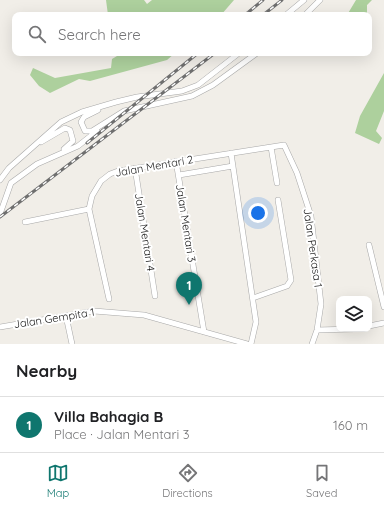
<!DOCTYPE html>
<html lang="en">
<head>
<meta charset="utf-8">
<style>
  body { margin:0; font-family:Quicksand,sans-serif; background:#f6f6f6; color:#202124 }
  .controls { position:absolute; right:12px; bottom:12px; display:grid; overflow:hidden; border-radius:8px; box-shadow:0 4px 16px #0002 }
  .controls button { width:36px; height:36px; display:grid; place-items:center; padding:0; border:0; border-bottom:1px solid #e0e0e0; background:#fff; color:#202124; font:20px sans-serif }
  .you { position:absolute; left:258px; top:213px; width:14px; height:14px; margin:-10px; border:3px solid #fff; border-radius:50%; background:#1a73e8; box-shadow:0 0 0 6px #1a73e833 }
  .badge { display:grid; place-items:center; width:26px; height:26px; border-radius:50%; background:#0f766e; color:#fff; font-size:13px; font-weight:700 }
  .pin { position:absolute; translate:-50% -33px; filter:drop-shadow(0 1px 2px #0008) }
  .pin::after { content:''; position:absolute; top:21px; width:14px; height:12px; background:inherit; clip-path:polygon(0 0,100% 0,50% 100%) }
  .list { margin:0; padding:0; list-style:none }
  h2 { display:flex; justify-content:space-between; align-items:center; height:52px; margin:0; padding:0 16px; font-size:17px }
  h2 small { font-size:13px; font-weight:400; color:#757577 }
  .list li { display:grid; grid-template-columns:26px 1fr auto; gap:12px; align-items:center; box-sizing:border-box; height:56px; padding:0 16px; border-top:1px solid #e0e0e0 }
  .list b { display:block; font-size:15px; white-space:nowrap }
  .list p { margin:0; font-size:13px; white-space:nowrap; color:#757577 }
  .list em { font-size:13px; font-style:normal; color:#757577 }
  .icon { flex:none; width:22px; height:22px; fill:none; stroke:currentColor; stroke-width:2; stroke-linecap:round; stroke-linejoin:round }
  .map { position:relative; flex:none; width:384px; height:344px; overflow:hidden }
  .search { position:absolute; background:#fff; box-shadow:0 4px 16px #0002; left:12px; right:12px; top:12px; height:44px; display:flex; align-items:center; gap:10px; box-sizing:border-box; padding:0 14px; border-radius:8px; color:#757577; font-size:15px }
  .sheet { height:108px; background:#fff }
  nav { display:flex; justify-content:space-around; align-items:center; box-sizing:border-box; height:56px; border-top:1px solid #e0e0e0; background:#fff; font-size:11px; color:#757577 }
  nav a { display:grid; justify-items:center; gap:2px }
  nav .on { color:#0f766e }
  .map>svg:first-child { display:block }
  .forest { fill:#add09d }
  .lines { fill:none; stroke-linecap:round; stroke-linejoin:round }
  .street-casing { stroke:#a8a8a8; stroke-width:6 }
  .street { stroke:#fff; stroke-width:5 }
  .rail-casing { stroke:#6f6f6f; stroke-width:3 }
  .rail { stroke:#fff; stroke-width:1.5; stroke-dasharray:4.5; stroke-linecap:butt }
  .labels { text-anchor:middle; stroke-width:4; stroke-linejoin:round; paint-order:stroke }
  .street-label { font-size:11px; fill:#212121; stroke:#fff }
</style>
</head>
<body>
<div class="map">
<svg width="384" height="344" viewBox="0 0 384 344">
  <rect width="100%" height="100%" fill="#f1eee8"/>
  <!-- forest -->
  <path class="forest" d="M 144,0 L 147,4 L 152,0 L 234,0 L 221,15 L 108,15 L 106,0 Z
    M 356,0 L 372,0 L 367,5 L 367,15 L 347,15 Z
    M 122,53 L 175,53 L 167,60 L 90,81 L 79,79 L 50,93 L 39,86 L 30,75 L 33,68 L 55,78 L 111,68 L 112,59 Z
    M 384,73 L 384,111 L 376,131 L 382,138 L 379,144 L 355,133 L 360,116 Z"/>
  <g class="lines">
    <!-- street casing -->
    <g class="street-casing">
      <path id="street" d="M 286,15 L 304,0
        M 305,15 L 320,0
        M 98,110 L 84,117 L 81,122 L 85,131 L 92,131 L 124,111 L 192,96 L 213,85 L 257,53
        M 41,142 L 65,128 L 70,130 L 73,141 L 64,149
        M 271,147 L 277,183
        M 231,153 L 256,322 L 251,344
        M 176,161 L 204,332
        M 135,168 L 155,296
        M 179,175 L 233,166
        M 0,180 L 9,168 L 61,122 L 82,112 L 116,102 L 137,97 L 182,91 L 198,85 L 239,53
        M 0,214 L 11,183 L 37,164 L 78,146 L 97,131
        M 25,222 L 89,209
        M 369,245 L 384,307
        M 253,298 L 287,286 L 291,280 L 278,200
        M 109,299 L 89,209 L 92,196 L 101,181 L 110,174 L 118,171 L 284,145 L 297,173 L 311,216 L 321,304 L 317,330 L 312,344
        M 66,316 L 72,344
        M 369,326 L 384,323
        M 0,327 L 94,311 L 144,315 L 247,344
        M 317,330 L 354,329"/>
    </g>
    <!-- street -->
    <use href="#street" class="street"/>
    <!-- rail casing -->
    <g class="rail-casing">
      <path id="rail" d="M 245,15 L 263,0
        M 263,15 L 282,0
        M 87,143 L 198,53
        M 0,217 L 215,53"/>
    </g>
    <!-- rail -->
    <use href="#rail" class="rail"/>
  </g>
  <g class="labels">
    <!-- street labels -->
    <g class="street-label">
      <text transform="translate(154 166) rotate(-10)" y="4">Jalan Mentari 2</text>
      <text transform="translate(186 223) rotate(81)" y="4">Jalan Mentari 3</text>
      <text transform="translate(145 232) rotate(81)" y="4">Jalan Mentari 4</text>
      <text transform="translate(313 248) rotate(82)" y="4">Jalan Perkasa 1</text>
      <text transform="translate(54 318) rotate(-9)" y="4">Jalan Gempita 1</text>
    </g>
  </g>
</svg>
<div class="controls">
<button><svg class="icon" aria-label="layers" viewBox="0 0 24 24"><path d="M12 4l9 5-9 5-9-5zM3 14l9 5 9-5"/></svg></button>
</div>
<div class="you"></div>
<div class="pin badge" style="left:189px;top:305px">1</div>
<div class="search"><svg class="icon" aria-label="search" viewBox="0 0 24 24"><circle cx="10" cy="10" r="6"/><path d="M15 15l6 6"/></svg>Search here</div>
</div>
<section class="sheet">
<h2>Nearby<small></small></h2>
<ul class="list">
<li><span class="badge">1</span><div><b>Villa Bahagia B</b><p>Place · Jalan Mentari 3</p></div><em>160 m</em></li>
</ul>
</section>
<nav>
<a class="on"><svg class="icon" aria-label="map" viewBox="0 0 24 24"><path d="M3 6l6-2 6 2 6-2v14l-6 2-6-2-6 2zM9 4v14M15 6v14"/></svg>Map</a>
<a><svg class="icon" aria-label="directions" viewBox="0 0 24 24"><path d="M12 3l9 9-9 9-9-9zM9 14v-3h6M13 9l2 2-2 2"/></svg>Directions</a>
<a><svg class="icon" aria-label="saved" viewBox="0 0 24 24"><path d="M7 4h10v16l-5-4-5 4z"/></svg>Saved</a>
</nav>
</body>
</html>
